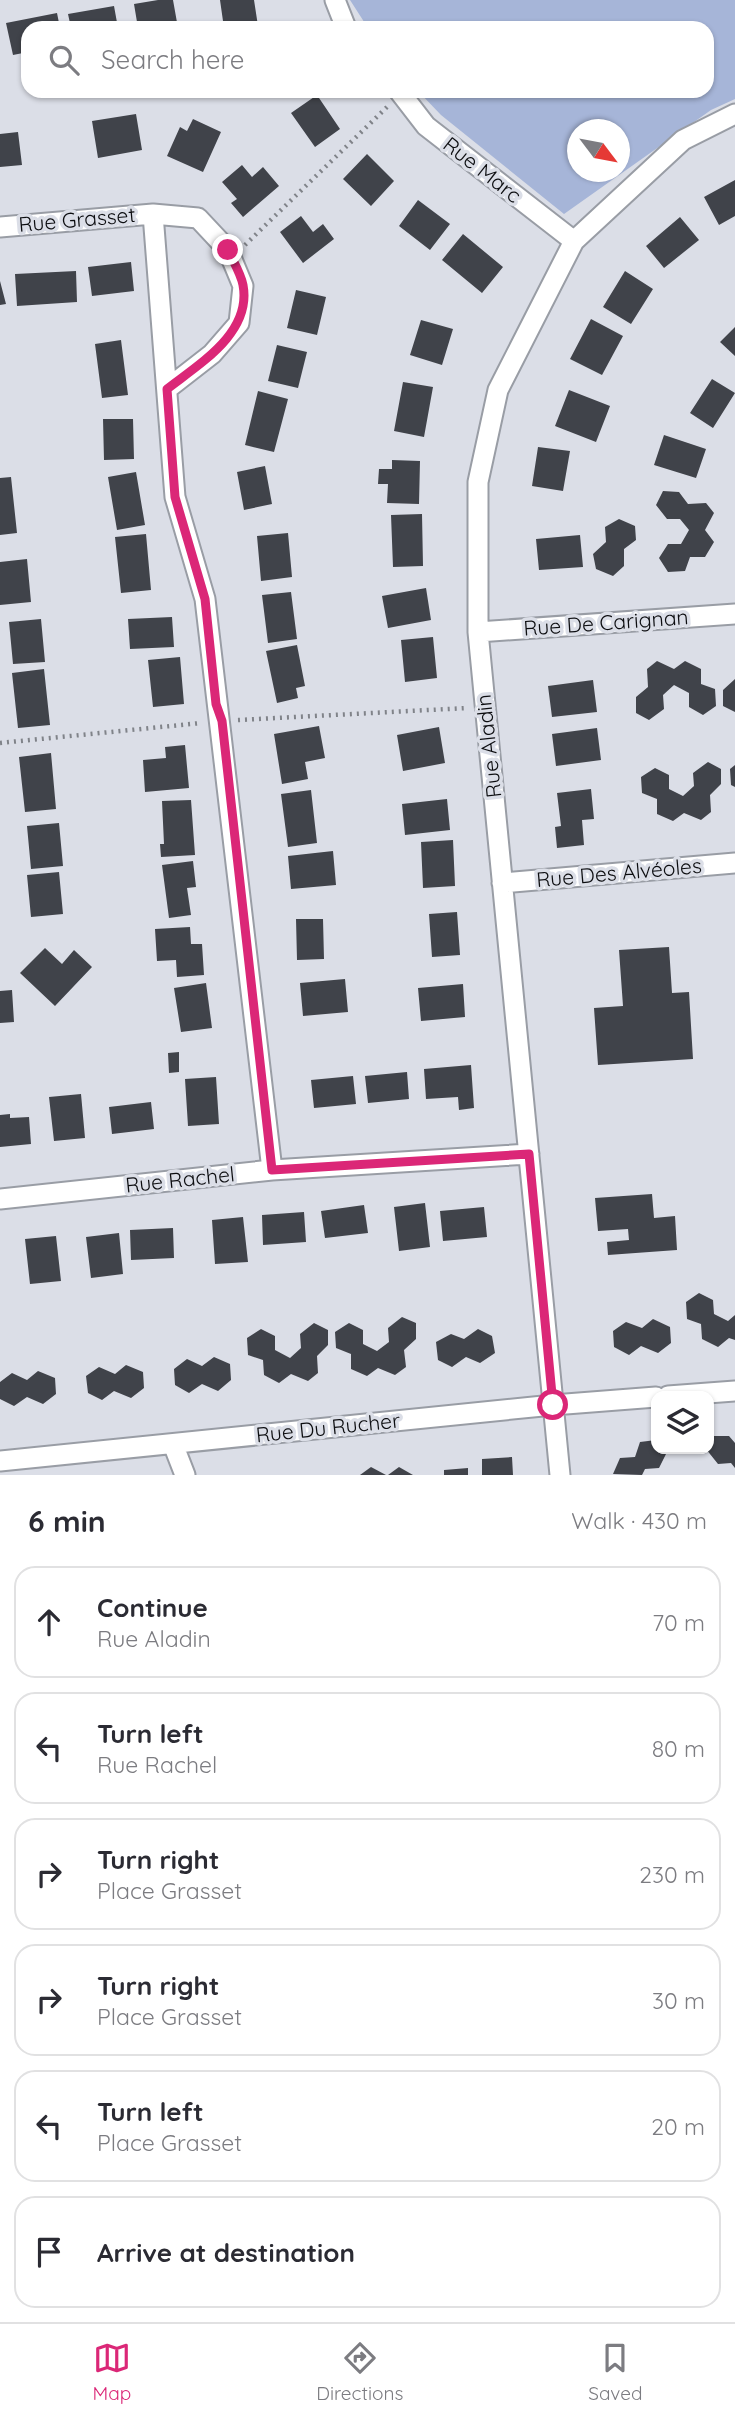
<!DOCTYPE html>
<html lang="en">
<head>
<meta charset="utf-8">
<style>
  body { margin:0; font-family:Quicksand,sans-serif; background:#f7f7f7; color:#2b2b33 }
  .controls { position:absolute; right:21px; bottom:21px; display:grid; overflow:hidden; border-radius:14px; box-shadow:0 2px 5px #0004 }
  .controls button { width:63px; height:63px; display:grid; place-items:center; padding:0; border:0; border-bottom:2px solid #e1e1e2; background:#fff; color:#2b2b33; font:35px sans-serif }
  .compass { position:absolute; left:567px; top:119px; width:63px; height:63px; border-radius:50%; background:#fff; box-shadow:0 2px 5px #0004; rotate:122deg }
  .stop { position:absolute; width:21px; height:21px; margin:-16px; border:5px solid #db2777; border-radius:50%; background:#fff }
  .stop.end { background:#db2777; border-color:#fff; box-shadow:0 2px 7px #0008 }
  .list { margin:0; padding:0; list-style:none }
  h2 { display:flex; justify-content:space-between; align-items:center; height:91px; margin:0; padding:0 28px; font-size:30px }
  h2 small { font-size:23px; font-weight:400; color:#7c7c81 }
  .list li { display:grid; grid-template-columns:46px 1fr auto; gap:21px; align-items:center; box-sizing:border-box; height:112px; margin:0 14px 14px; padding:0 14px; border:2px solid #e1e1e2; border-radius:21px }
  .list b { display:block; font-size:26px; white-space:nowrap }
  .list p { margin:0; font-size:23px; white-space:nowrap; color:#7c7c81 }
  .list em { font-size:23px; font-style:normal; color:#7c7c81 }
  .icon { flex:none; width:38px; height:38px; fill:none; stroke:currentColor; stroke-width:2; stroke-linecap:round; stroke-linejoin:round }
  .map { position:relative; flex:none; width:735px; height:1475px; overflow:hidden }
  .search { position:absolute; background:#fff; box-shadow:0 2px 5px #0004; left:21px; right:21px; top:21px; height:77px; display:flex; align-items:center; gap:18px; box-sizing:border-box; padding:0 24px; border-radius:21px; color:#7c7c81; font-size:26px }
  .sheet { height:847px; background:#fff }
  nav { display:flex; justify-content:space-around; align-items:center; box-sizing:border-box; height:98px; border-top:2px solid #e1e1e2; background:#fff; font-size:19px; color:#7c7c81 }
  nav a { display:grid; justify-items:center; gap:4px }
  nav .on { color:#db2777 }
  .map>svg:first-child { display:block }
  .green { fill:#a6b5d8; fill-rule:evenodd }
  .building { fill:#40434a }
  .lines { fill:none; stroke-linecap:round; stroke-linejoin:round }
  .minor-casing { stroke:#999da5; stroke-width:23 }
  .path { stroke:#808389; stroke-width:4.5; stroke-dasharray:2 5; stroke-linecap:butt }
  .minor { stroke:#fff; stroke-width:19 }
  .route { stroke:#db2777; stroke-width:9 }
  .labels { text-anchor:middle; stroke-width:7; stroke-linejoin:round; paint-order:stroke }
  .street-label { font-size:21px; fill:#0c0d10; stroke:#dbdee7 }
</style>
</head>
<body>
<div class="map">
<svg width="735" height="1475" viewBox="0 0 735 1475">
  <rect width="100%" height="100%" fill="#dbdee7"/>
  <!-- green -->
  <path class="green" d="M 350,0 L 735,0 L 735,99 L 711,110 L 564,214 L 441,115 L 418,91 L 707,91 L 707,28 L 368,28 ZM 578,130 L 620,130 L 620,172 L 578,172 Z"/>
  <!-- building -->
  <path class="building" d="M 158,0 L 173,0 L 178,28 L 138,28 L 134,4 Z
    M 220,0 L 254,0 L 258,26 L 224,28 Z
    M 114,6 L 118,28 L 71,28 L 68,14 Z
    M 57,13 L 60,28 L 28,28 L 28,52 L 13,55 L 6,23 Z
    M 317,95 L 340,129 L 315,147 L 291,113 Z
    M 136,114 L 142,150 L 98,158 L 92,121 Z
    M 193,119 L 221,132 L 203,172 L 167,156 L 180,127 L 187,131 Z
    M 18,132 L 22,165 L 0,167 L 0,134 Z
    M 367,154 L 394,181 L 371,206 L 343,179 Z
    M 242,165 L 252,177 L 263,167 L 279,186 L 243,217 L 231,203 L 237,199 L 222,182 Z
    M 735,180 L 735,216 L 719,225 L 704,197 Z
    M 418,200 L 450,224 L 430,250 L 399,226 Z
    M 301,216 L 313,232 L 323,224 L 334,239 L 303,263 L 280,232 Z
    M 680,217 L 699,240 L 664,268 L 646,246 Z
    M 463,234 L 503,267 L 482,293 L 442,260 Z
    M 131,262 L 134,291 L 92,296 L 88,267 Z
    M 76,271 L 77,302 L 17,306 L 15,274 Z
    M 625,271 L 653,289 L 631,324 L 603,307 Z
    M 0,281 L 6,304 L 0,305 Z
    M 296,290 L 326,297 L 317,335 L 287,328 Z
    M 591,319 L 623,336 L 602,375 L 570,359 Z
    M 421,320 L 453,329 L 442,365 L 410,355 Z
    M 735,327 L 735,356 L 720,342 Z
    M 121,340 L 128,395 L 102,398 L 95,344 Z
    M 277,345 L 307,352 L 298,388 L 268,381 Z
    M 712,379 L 735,393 L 713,428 L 690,413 Z
    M 403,382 L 433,387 L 424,437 L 394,431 Z
    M 569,390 L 610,406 L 596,442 L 555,426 Z
    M 258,391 L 288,399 L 274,452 L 245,445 Z
    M 103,419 L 133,419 L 134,459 L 104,460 Z
    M 664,435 L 706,449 L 696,478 L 654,465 Z
    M 538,447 L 570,451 L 563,491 L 532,486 Z
    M 392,460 L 420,461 L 419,504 L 387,503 L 388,484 L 378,484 L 379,469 L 392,469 Z
    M 265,466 L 272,504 L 244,510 L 237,472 Z
    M 136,472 L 145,525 L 117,530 L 108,477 Z
    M 11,477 L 17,533 L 0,535 L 0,478 Z
    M 663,491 L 679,492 L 688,504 L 706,503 L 714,513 L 705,530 L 714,542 L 705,557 L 690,557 L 685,571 L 668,572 L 659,558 L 668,544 L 681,544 L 689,530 L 680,519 L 667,519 L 656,505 Z
    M 422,514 L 423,566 L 393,567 L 391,515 Z
    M 619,519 L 635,526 L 636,540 L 624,549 L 624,566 L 613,576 L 596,569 L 593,554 L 606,542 L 605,527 Z
    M 288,533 L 292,577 L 261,581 L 257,536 Z
    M 146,534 L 151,590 L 121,593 L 115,537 Z
    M 580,535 L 583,567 L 539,570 L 536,539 Z
    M 27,559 L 31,602 L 0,605 L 0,562 Z
    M 426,588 L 431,620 L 388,628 L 382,596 Z
    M 291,592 L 297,639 L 268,643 L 262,595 Z
    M 172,617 L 174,647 L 130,649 L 128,619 Z
    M 41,619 L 45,662 L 13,664 L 9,622 Z
    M 433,637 L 437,678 L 405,682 L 401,640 Z
    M 297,645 L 305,686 L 296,688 L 298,698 L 277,703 L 266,651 Z
    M 180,657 L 184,704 L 153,707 L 148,660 Z
    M 657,661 L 674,669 L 685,661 L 701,669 L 701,684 L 715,689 L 716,706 L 703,715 L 689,707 L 689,693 L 674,685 L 663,695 L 664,709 L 649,720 L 636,713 L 636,697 L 648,687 L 647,669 Z
    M 44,669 L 50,725 L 18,728 L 12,673 Z
    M 735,679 L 735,712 L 723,706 L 723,690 Z
    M 593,680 L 597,712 L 552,717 L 548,686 Z
    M 319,726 L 325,758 L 305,762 L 308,779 L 282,784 L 274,734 Z
    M 439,727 L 445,763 L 403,771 L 397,735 Z
    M 597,728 L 601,760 L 556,766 L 552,734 Z
    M 185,745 L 189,788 L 145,792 L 143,760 L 166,758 L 165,747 Z
    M 51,753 L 56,809 L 25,812 L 19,757 Z
    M 708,762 L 721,769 L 721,784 L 710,795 L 711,812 L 701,820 L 684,813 L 673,821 L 657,814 L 657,799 L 642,793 L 641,777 L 655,768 L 669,775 L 669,789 L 683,796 L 694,786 L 693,773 Z
    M 735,765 L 735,787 L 731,785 L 730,769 Z
    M 591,789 L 594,819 L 582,820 L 584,845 L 557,848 L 555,827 L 561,826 L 557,793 Z
    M 311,790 L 317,843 L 288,847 L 281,794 Z
    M 447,799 L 450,830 L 405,835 L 402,804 Z
    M 191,800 L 195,855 L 161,857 L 160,844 L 164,844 L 162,801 Z
    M 59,823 L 63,866 L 31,869 L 27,826 Z
    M 453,840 L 455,886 L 423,888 L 421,842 Z
    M 333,851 L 336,885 L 291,889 L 288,856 Z
    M 193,861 L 196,887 L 187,888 L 191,915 L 169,918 L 162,865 Z
    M 59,872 L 63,914 L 31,917 L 27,875 Z
    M 457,912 L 460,955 L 432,957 L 429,914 Z
    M 296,919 L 323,919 L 324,959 L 297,960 Z
    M 190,927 L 191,944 L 202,944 L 204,975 L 177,977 L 176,960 L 157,961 L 155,929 Z
    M 669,947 L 672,993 L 689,992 L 693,1059 L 598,1065 L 594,1008 L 623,1006 L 619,950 Z
    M 45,948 L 62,964 L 74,950 L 92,967 L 55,1006 L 20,973 Z
    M 345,979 L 348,1012 L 303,1016 L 300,983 Z
    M 206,983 L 212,1028 L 181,1032 L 174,988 Z
    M 463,984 L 465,1017 L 421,1021 L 418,988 Z
    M 12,990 L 14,1022 L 0,1023 L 0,991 Z
    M 179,1052 L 179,1072 L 169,1073 L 168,1053 Z
    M 471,1065 L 474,1108 L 459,1110 L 458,1097 L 426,1099 L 424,1069 Z
    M 407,1072 L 409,1099 L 368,1103 L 365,1076 Z
    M 353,1076 L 356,1104 L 314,1108 L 311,1080 Z
    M 216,1077 L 219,1124 L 188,1126 L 185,1079 Z
    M 81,1094 L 85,1138 L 54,1141 L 49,1097 Z
    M 151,1102 L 154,1129 L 112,1134 L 109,1107 Z
    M 10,1114 L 10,1118 L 29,1117 L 31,1144 L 0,1147 L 0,1115 Z
    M 652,1194 L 654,1218 L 675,1216 L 677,1250 L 608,1255 L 607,1242 L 629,1240 L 628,1229 L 598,1231 L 595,1198 Z
    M 425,1203 L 430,1247 L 399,1251 L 394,1207 Z
    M 364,1205 L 368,1233 L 325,1238 L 321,1211 Z
    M 484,1207 L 487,1237 L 443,1241 L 440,1211 Z
    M 304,1212 L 306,1242 L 263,1245 L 262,1215 Z
    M 243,1217 L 248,1262 L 215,1264 L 212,1220 Z
    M 173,1228 L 174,1258 L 131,1260 L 130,1230 Z
    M 119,1233 L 123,1274 L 91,1278 L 86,1237 Z
    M 56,1236 L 61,1281 L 30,1284 L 25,1239 Z
    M 699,1293 L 713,1300 L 714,1314 L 728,1321 L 735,1315 L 735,1340 L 729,1338 L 718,1347 L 702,1339 L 701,1324 L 687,1319 L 686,1302 Z
    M 402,1317 L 416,1323 L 416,1339 L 404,1350 L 406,1367 L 395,1375 L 378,1368 L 367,1376 L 351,1369 L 351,1354 L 336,1348 L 335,1332 L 349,1323 L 363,1330 L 363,1344 L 377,1351 L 389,1342 L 388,1328 Z
    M 653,1319 L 670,1327 L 671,1343 L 658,1353 L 641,1346 L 629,1355 L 614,1347 L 613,1331 L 626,1322 L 642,1328 Z
    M 314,1323 L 328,1330 L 328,1345 L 317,1356 L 318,1373 L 308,1381 L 291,1374 L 279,1383 L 264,1375 L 263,1360 L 248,1355 L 247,1338 L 261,1329 L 275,1336 L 275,1350 L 290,1358 L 301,1348 L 300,1334 Z
    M 478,1329 L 492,1336 L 495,1353 L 480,1363 L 466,1357 L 452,1367 L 438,1360 L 436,1342 L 451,1334 L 464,1339 Z
    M 214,1357 L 230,1364 L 231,1380 L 218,1391 L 202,1384 L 189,1393 L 175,1385 L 174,1369 L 187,1359 L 202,1366 Z
    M 126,1365 L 143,1372 L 144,1388 L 131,1398 L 114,1391 L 102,1400 L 88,1393 L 86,1376 L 99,1367 L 115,1374 Z
    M 38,1371 L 55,1378 L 56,1394 L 43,1404 L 27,1397 L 14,1406 L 0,1399 L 0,1382 L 12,1373 L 27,1380 Z
    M 713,1436 L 729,1436 L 735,1443 L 735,1468 L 731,1463 L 718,1464 L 706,1449 L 709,1449 Z
    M 656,1440 L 656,1449 L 662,1449 L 666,1454 L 659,1468 L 645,1469 L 642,1475 L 613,1474 L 620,1458 L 635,1457 L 640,1442 Z
    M 512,1457 L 513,1475 L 482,1475 L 482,1459 Z
    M 371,1467 L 386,1475 L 360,1475 Z
    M 399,1467 L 413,1475 L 388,1475 Z
    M 468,1468 L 468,1475 L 444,1475 L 444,1470 Z"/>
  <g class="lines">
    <!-- minor casing -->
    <g class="minor-casing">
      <path id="minor" d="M 335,0 L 346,28
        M 399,91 L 426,126 L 574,241
        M 153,214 L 175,497 L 205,599 L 272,1170
        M 0,227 L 153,214 L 198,218 L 228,250 L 243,286 L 239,323 L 212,354 L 167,389
        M 478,632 L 735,614
        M 502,883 L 735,863
        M 0,1199 L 272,1170 L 529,1154
        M 668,1396 L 735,1391
        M 173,1444 L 185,1475
        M 0,1461 L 553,1405 L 656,1397
        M 560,1475 L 478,632 L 478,482 L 498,390 L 574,241 L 683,140 L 735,114"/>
    </g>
    <!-- path -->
    <path class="path" d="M 245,245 L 387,107
      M 238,720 L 467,708
      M 0,743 L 201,723"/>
    <!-- minor -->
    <use href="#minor" class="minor"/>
  </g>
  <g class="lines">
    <!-- route -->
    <path class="route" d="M 228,250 C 233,261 241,274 243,285 C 252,333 199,364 167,389 L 175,497 L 205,599 L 216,704 L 222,721 L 272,1170 L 529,1154 L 553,1405"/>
  </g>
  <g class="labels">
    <!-- street labels -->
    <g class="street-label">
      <text transform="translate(482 170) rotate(38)" y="7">Rue Marc</text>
      <text transform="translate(77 220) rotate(-5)" y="7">Rue Grasset</text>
      <text transform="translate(606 623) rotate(-4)" y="7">Rue De Carignan</text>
      <text transform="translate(489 746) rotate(-96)" y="7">Rue Aladin</text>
      <text transform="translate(619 873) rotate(-5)" y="7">Rue Des Alvéoles</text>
      <text transform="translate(180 1180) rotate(-6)" y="7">Rue Rachel</text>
      <text transform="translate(328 1428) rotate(-6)" y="7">Rue Du Rucher</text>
    </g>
  </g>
</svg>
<div class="controls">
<button><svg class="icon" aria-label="layers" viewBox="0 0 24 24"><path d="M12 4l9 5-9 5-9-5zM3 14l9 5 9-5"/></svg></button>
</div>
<svg class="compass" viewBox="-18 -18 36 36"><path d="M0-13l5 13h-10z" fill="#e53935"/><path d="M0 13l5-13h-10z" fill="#7c7c81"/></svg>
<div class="stop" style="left:553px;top:1405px"></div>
<div class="stop end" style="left:228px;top:250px"></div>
<div class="search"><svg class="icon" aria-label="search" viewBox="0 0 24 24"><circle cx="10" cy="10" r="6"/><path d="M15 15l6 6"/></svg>Search here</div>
</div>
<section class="sheet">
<h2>6 min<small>Walk · 430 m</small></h2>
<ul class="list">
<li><svg class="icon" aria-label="ahead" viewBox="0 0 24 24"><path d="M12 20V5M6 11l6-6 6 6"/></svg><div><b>Continue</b><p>Rue Aladin</p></div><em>70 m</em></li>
<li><svg class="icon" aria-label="left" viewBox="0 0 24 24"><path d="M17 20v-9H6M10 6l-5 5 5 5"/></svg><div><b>Turn left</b><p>Rue Rachel</p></div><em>80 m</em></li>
<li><svg class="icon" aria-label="right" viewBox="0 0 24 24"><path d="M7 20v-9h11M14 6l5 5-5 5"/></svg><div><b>Turn right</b><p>Place Grasset</p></div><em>230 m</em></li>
<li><svg class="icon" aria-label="right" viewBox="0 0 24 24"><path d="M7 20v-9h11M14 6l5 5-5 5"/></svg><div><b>Turn right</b><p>Place Grasset</p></div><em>30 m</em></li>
<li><svg class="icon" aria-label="left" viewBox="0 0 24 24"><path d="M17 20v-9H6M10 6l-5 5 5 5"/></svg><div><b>Turn left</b><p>Place Grasset</p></div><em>20 m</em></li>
<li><svg class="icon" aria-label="arrive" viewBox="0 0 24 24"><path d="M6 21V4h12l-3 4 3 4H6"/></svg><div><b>Arrive at destination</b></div></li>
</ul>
</section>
<nav>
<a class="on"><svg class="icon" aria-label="map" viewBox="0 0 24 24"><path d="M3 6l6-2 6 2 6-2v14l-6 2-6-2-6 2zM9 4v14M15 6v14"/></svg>Map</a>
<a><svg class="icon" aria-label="directions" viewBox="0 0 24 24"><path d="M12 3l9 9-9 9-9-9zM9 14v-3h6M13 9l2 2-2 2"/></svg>Directions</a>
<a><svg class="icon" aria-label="saved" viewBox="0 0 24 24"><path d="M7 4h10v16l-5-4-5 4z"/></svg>Saved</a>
</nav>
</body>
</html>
